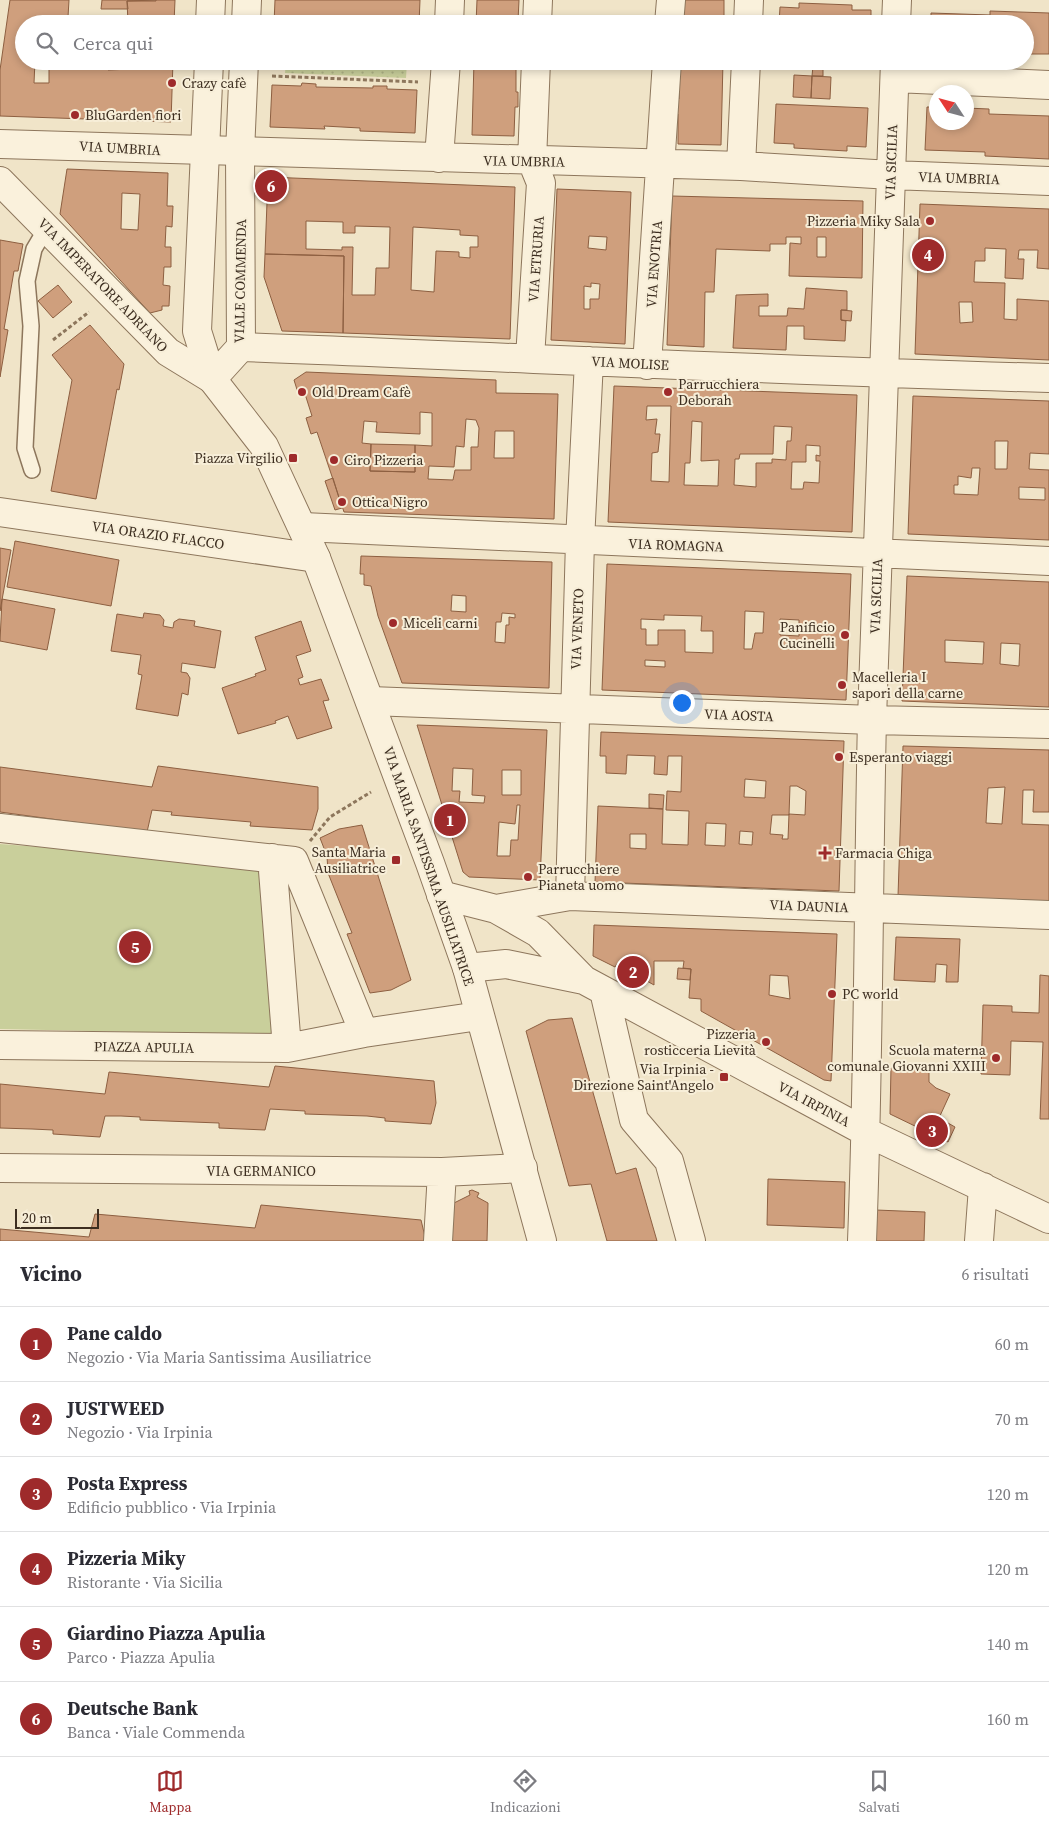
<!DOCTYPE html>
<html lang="it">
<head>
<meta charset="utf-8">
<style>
  body { margin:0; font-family:"Source Serif 4",serif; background:#f7f7f7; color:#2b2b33 }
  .compass { position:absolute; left:929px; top:85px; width:45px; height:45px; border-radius:50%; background:#fff; box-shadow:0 2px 8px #0003; rotate:306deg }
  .scale { position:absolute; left:15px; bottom:12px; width:84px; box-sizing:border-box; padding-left:5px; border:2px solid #3d2e20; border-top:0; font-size:14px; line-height:18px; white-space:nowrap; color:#3d2e20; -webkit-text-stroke:4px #f7eed8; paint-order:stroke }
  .you { position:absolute; left:681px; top:702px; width:18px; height:18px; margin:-12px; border:4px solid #fff; border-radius:50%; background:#1a73e8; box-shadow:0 0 0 8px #1a73e833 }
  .badge { display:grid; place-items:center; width:32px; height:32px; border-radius:50%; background:#9e2a2b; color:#fff; font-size:16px; font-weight:700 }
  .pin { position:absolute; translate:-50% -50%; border:2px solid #fff; box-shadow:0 1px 5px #0006 }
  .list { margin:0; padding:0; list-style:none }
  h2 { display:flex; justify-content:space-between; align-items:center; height:65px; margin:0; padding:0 20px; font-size:21px }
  h2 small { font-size:16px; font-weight:400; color:#7c7c81 }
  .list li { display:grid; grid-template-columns:32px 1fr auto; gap:15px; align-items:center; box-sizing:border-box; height:75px; padding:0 20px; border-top:1px solid #e1e1e2 }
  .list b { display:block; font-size:19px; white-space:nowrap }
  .list p { margin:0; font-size:16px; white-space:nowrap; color:#7c7c81 }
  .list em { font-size:16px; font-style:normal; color:#7c7c81 }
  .icon { flex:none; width:28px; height:28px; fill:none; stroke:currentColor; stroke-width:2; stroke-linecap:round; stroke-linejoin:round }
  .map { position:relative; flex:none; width:1049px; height:1241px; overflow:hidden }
  .search { position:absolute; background:#fff; box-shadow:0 2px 8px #0003; left:15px; right:15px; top:15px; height:55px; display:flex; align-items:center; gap:12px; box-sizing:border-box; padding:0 18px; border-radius:28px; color:#7c7c81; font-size:19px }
  .sheet { height:515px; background:#fff }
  nav { display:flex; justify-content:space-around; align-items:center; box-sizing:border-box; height:70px; border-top:1px solid #e1e1e2; background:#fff; font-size:14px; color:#7c7c81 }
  nav a { display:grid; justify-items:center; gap:2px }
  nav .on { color:#9e2a2b }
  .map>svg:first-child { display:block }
  .grass { fill:url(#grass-dots) }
  .park { fill:#c9cf9b }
  .building { fill:#cf9f7d; stroke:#8d5f41; fill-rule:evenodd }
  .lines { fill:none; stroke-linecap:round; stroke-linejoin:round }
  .service-casing { stroke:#8d765c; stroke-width:18 }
  .minor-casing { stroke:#8d765c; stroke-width:30 }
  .tertiary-casing { stroke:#8d765c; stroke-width:30 }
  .path { stroke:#8d765c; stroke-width:3; stroke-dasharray:4 2.5; stroke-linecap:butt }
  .service { stroke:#faf1dc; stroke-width:15 }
  .minor { stroke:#faf1dc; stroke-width:28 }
  .tertiary { stroke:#faf1dc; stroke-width:28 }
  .poi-dot { fill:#9e2a2b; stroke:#f7eed8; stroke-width:2 }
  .labels { text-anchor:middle; stroke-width:4; stroke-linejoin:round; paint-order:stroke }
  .poi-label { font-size:14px; fill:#3d2e20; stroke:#f7eed8; text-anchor:start }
  .street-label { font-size:14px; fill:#3d2e20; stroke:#f7eed8 }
</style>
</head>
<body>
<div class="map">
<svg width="1049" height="1241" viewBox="0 0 1049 1241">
  <defs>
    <pattern id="grass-dots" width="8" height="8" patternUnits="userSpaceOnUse" patternTransform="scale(1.25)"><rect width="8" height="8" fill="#c9cf9b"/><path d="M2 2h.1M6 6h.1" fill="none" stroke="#aeb285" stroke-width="1.8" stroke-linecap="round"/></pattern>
  </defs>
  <rect width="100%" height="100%" fill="#f0e4c8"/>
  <!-- grass -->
  <path class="grass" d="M 286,61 L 407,61 L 406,78 L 285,73 Z"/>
  <!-- park -->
  <path class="park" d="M 0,844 L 265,864 L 275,1035 L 0,1029 Z"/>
  <!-- building -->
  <path class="building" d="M 10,0 L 69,0 L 68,17 L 74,17 L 73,24 L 24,24 L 24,61 L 35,61 L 34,83 L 49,83 L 49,61 L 72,61 L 72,68 L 86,69 L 86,61 L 109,61 L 108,70 L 131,69 L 131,61 L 173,61 L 171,122 L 0,116 L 0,70 Z
    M 102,0 L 156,0 L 156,1 L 127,1 L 128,9 L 101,9 Z
    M 156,0 L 175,0 L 174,24 L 87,24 L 87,17 L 110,17 L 110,23 L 128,23 L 127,1 Z
    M 275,0 L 420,0 L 419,24 L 274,24 Z
    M 477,0 L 519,0 L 518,21 L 521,21 L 521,24 L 476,24 Z
    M 683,0 L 724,0 L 724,24 L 682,24 Z
    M 799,3 L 852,5 L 852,10 L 871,10 L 871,24 L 779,24 L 780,7 L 799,8 Z
    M 990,11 L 1049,13 L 1049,54 L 1025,54 L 1025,24 L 931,24 L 931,13 L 990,15 Z
    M 474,61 L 516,61 L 516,92 L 518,92 L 518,107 L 515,107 L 514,136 L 472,135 Z
    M 680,61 L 723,61 L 721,145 L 678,144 L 678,114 L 675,114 L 676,99 L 679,99 Z
    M 787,61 L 823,61 L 823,76 L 812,76 L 813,66 L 787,65 Z
    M 794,75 L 812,76 L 811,98 L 793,97 Z
    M 812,76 L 831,77 L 830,99 L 811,98 Z
    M 302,83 L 316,84 L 316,87 L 373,88 L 373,86 L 387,86 L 387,89 L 417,90 L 415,133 L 360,131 L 360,128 L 324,126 L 325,129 L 270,127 L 272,85 L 301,86 Z
    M 776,104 L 868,108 L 866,147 L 847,146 L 847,151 L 794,148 L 794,144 L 774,143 Z
    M 927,107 L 936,107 L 936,122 L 966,122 L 966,108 L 989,109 L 989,114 L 1049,116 L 1049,159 L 985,156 L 985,152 L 925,150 Z
    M 67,169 L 168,173 L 167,206 L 173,206 L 172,227 L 166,226 L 165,247 L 171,247 L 171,267 L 164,267 L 163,285 L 170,286 L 169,306 L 162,306 L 162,310 L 150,313 L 60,214 ZM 122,193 L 140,194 L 138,230 L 121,229 Z
    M 268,177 L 515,187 L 510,339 L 343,333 L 344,256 L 265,254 ZM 306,221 L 343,222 L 343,233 L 355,233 L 355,226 L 390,227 L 389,268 L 376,268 L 375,295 L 352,295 L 353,247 L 342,247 L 342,250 L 306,249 ZM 413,227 L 460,230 L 460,235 L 478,236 L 478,247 L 470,247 L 470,258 L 459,257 L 459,252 L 436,251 L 434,292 L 411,290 Z
    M 557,189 L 631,192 L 625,344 L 551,340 ZM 589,236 L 607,237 L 606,250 L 588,248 ZM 591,283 L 600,284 L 599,299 L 590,299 L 590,309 L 584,309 L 584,286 L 591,287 Z
    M 672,196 L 863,201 L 862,278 L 789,276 L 790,243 L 801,244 L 801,237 L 786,237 L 786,244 L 770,244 L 770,251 L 716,249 L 714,292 L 705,292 L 704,347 L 667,345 ZM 817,237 L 826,237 L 826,257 L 817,257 Z
    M 920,204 L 1049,209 L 1049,269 L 1037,268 L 1038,250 L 1019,250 L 1018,259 L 1024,259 L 1023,279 L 1005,278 L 1006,249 L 985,248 L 985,261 L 975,261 L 974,282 L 1005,283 L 1004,319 L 1017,320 L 1017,299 L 1049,301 L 1049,360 L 915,354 ZM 959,302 L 972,302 L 973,322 L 960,323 Z
    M 0,240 L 23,244 L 18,271 L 14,271 L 4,329 L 8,330 L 0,377 Z
    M 265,254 L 344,256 L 343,333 L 282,331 L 264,277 Z
    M 58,285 L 72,302 L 53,318 L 38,301 Z
    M 806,288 L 847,291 L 847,310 L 841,310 L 841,320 L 846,321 L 845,341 L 804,339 L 804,326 L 787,326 L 786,350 L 733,348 L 736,295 L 768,294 L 768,306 L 759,306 L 759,316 L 787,316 L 788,308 L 804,309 Z
    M 841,310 L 852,311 L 851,321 L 841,320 Z
    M 90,325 L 124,364 L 119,390 L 117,389 L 96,499 L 51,491 L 72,380 L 52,355 Z
    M 306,372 L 496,380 L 496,393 L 558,394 L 554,519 L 344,512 L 317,432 L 311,434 L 306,418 L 312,416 L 305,394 L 299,396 L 294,380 ZM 420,412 L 432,413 L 432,446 L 415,445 L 415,472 L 370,471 L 371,444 L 362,443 L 364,421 L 377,422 L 376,432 L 420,434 ZM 466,419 L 476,420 L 479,428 L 478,447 L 471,447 L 471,470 L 455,470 L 453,480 L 428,479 L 429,466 L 454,467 L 456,446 L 464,447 ZM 495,431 L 514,431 L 514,458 L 494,458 Z
    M 614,386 L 857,395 L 852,532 L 608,522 ZM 647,406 L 671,406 L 669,482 L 651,481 L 652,453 L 658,452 L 660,434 L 655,434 L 657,419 L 646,420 ZM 692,421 L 702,422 L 701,461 L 719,460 L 718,486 L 684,485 L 685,463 L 690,463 ZM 774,426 L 792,427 L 791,441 L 787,441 L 786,460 L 772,459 L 772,463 L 756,463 L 756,487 L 734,485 L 735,459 L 739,459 L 740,454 L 773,454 ZM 806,445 L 820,446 L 820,456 L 816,455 L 816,461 L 820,461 L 819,483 L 804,482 L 803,489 L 791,489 L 792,462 L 806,462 Z
    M 913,396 L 1049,401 L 1049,454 L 1030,453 L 1029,469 L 1049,470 L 1049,540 L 908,534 ZM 995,441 L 1008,441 L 1007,469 L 995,469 ZM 972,468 L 980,468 L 978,495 L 954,494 L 954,485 L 958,485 L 958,476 L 971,478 ZM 1019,487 L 1045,488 L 1045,500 L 1019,499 Z
    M 371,444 L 415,445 L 415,472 L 370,471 Z
    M 333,478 L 342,508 L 335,510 L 325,481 Z
    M 15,541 L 119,560 L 111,606 L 7,587 Z
    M 0,548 L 11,550 L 0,611 Z
    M 361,556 L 552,562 L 549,688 L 402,683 L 378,616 L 371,586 L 364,585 L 364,574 L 360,574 ZM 452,595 L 466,596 L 466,612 L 451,611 ZM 502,613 L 515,614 L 515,618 L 509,617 L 509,625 L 506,625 L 505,643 L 495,642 L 496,622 L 501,622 Z
    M 607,564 L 851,574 L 846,700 L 602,690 ZM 745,611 L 764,612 L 763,633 L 755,633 L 752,649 L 744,649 ZM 664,615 L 702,616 L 701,631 L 713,631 L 713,653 L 685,652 L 685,630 L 658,630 L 658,645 L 646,645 L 646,629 L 641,629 L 641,619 L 664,620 ZM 780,619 L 799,620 L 799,636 L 780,635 ZM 645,660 L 665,661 L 665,667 L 645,666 Z
    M 907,576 L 1049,582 L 1049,707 L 902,701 ZM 945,640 L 984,642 L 983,664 L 945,662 ZM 1001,643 L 1020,644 L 1019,666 L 1000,664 Z
    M 2,599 L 55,609 L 47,650 L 0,641 Z
    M 144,613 L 160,615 L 164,620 L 163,626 L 173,628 L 174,622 L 179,619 L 195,621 L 194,626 L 221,631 L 215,668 L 182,663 L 181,672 L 187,673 L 190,678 L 188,695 L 182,693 L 178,716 L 136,709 L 142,675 L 138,674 L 141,655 L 111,651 L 117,614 L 143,618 Z
    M 301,621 L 311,651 L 296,656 L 303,677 L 298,679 L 300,685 L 321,679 L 329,700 L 323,701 L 332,728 L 297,739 L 288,716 L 275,721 L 276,723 L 238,734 L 222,688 L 256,676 L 255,674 L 266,670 L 255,637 Z
    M 417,725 L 547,730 L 540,880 L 469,877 L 463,872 ZM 453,768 L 473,769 L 472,795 L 485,796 L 484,803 L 459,802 L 460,791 L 452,791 ZM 502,770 L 521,770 L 521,795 L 502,795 ZM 517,805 L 520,805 L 518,840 L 511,840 L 510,856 L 497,856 L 499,822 L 515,824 Z
    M 601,732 L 844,741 L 839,891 L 595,882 L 598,806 L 663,809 L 662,844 L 688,845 L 689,811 L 666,810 L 667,791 L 681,792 L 682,756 L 668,756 L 667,775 L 654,774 L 655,756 L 627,755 L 626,774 L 606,773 L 606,756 L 600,756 ZM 745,779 L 766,781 L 765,798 L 744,797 ZM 790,786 L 797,786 L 806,791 L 805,815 L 789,814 L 788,839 L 782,839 L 783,835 L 770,834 L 772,815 L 789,815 ZM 706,823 L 726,824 L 725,846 L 705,845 ZM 740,831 L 753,832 L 752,845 L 739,844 ZM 630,834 L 646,834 L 646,849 L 630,848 Z
    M 903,746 L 1049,750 L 1049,812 L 1033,812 L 1034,790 L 1023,790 L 1022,824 L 1049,825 L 1049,901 L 898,896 ZM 1005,787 L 1002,824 L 986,823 L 988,788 Z
    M 158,766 L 318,787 L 318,809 L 312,830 L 250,826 L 251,822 L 171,815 L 172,812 L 152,810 L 147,832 L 0,812 L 0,767 L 152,787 Z
    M 649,794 L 664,795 L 663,809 L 649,808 Z
    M 362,825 L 411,980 L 391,990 L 370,993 L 347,934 L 352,933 L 328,873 L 327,856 L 320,838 L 339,829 Z
    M 594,925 L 837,934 L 831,1081 L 824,1080 L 701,1011 L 701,999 L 689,998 L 691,969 L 683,968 L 684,961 L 654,961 L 654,985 L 617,964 L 615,967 L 593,956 ZM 770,975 L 788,976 L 790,999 L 769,995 Z
    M 896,937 L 960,939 L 958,982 L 946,982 L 947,965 L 936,964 L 935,982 L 894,980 Z
    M 678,968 L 691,969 L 690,980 L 677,979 Z
    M 1040,975 L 1049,976 L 1049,1119 L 1040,1119 L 1043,1042 L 1011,1041 L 1010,1075 L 981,1074 L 983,1005 L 1012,1006 L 1012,1012 L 1039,1013 Z
    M 572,1018 L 616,1174 L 636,1168 L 657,1241 L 607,1241 L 591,1184 L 569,1186 L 526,1031 L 548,1020 Z
    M 275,1066 L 434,1081 L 436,1103 L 431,1124 L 385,1121 L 385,1118 L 367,1116 L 305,1114 L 305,1111 L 270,1109 L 265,1130 L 219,1128 L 219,1123 L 140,1120 L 140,1117 L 121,1116 L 105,1116 L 100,1137 L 53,1134 L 53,1130 L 32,1129 L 0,1128 L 0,1084 L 105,1094 L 109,1072 L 269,1087 Z
    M 891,1068 L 929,1071 L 929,1082 L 936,1088 L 950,1094 L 939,1118 L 955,1127 L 948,1142 L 890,1114 Z
    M 768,1179 L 845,1182 L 844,1228 L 767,1225 Z
    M 472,1190 L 479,1193 L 477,1197 L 488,1203 L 487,1241 L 448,1241 L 450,1205 L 470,1195 L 469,1191 Z
    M 261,1205 L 421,1220 L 426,1241 L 0,1241 L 0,1229 L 89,1237 L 95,1214 L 255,1228 Z
    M 876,1210 L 925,1212 L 924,1241 L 875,1241 Z"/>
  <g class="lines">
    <!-- service casing -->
    <g class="service-casing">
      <path id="service" d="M 32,470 L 25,448 L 31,326 L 27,281 L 34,249 L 47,227"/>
    </g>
    <!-- minor casing -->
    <g class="minor-casing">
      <path id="minor" d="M 449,24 L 450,0
        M 537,24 L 538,0
        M 669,24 L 671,0
        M 748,24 L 749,0
        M 896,24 L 897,0
        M 895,78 L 1049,85
        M 0,144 L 741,166 L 891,175 L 1049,181
        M 439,158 L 446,61
        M 741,166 L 746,61
        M 0,181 L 168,352 L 212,379
        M 241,347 C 510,357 780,371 1049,378
        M 530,358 L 541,183 L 532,161 L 536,61
        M 647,365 L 667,61
        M 0,512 L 316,558
        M 303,527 L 1049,561
        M 370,701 L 872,720 L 1049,724
        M 0,828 L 294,861 L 364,1033
        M 272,858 L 287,1048
        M 441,895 L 496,909 L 538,933 L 584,980
        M 570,896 L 580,541 L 589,361
        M 496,909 L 570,896 L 1049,915
        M 467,968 L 506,964 L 584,980 L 866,1132 L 1049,1219
        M 604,991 L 634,1120 L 669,1161 L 691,1241
        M 0,1045 L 287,1048 L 364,1033 L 479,1016
        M 0,1168 L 442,1172 L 523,1168
        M 438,1241 L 442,1172
        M 862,1241 C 869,1067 868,893 872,719 C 878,500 889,281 895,61
        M 979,1241 L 983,1187"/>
    </g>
    <!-- tertiary casing -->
    <g class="tertiary-casing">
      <path id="tertiary" d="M 210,24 L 211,0
        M 246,24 L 247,0
        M 209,61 L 197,331 L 212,379 L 264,446 L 316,558 L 430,863 L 467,968 L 542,1241
        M 212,379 L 241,347 L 240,152 L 244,61"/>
    </g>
    <!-- path -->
    <path class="path" d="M 272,76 L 418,82
      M 53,340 L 89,312
      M 310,841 L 330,817 L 371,792"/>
    <!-- service -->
    <use href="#service" class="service"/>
    <!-- minor -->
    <use href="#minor" class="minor"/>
    <!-- tertiary -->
    <use href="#tertiary" class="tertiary"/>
  </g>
  <!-- markers -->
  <g class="poi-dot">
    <circle cx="172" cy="83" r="5"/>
    <circle cx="75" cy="115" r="5"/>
    <circle cx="930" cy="221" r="5"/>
    <circle cx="302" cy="392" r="5"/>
    <circle cx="668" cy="392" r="5"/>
    <rect x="288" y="453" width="10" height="10" rx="2.5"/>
    <circle cx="334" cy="460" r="5"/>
    <circle cx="342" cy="502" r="5"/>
    <circle cx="393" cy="623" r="5"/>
    <circle cx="845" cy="635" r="5"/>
    <circle cx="842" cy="685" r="5"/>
    <circle cx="839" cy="757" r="5"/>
    <path d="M822.5 845.5h5v5h5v5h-5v5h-5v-5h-5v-5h5z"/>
    <rect x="391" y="855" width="10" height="10" rx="2.5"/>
    <circle cx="528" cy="877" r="5"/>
    <circle cx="832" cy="994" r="5"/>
    <circle cx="766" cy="1042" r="5"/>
    <circle cx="996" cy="1058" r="5"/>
    <rect x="719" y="1072" width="10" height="10" rx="2.5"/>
  </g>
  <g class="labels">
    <!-- poi labels -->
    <g class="poi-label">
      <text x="182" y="88">Crazy cafè</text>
      <text x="85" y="120">BluGarden fiori</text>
      <text x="920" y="226" text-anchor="end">Pizzeria Miky Sala</text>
      <text x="678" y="389">Parrucchiera<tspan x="678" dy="16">Deborah</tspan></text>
      <text x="312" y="397">Old Dream Cafè</text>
      <text x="283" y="463" text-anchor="end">Piazza Virgilio</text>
      <text x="344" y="465">Ciro Pizzeria</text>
      <text x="352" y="507">Ottica Nigro</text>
      <text x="403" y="628">Miceli carni</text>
      <text x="835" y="632" text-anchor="end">Panificio<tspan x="835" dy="16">Cucinelli</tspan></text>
      <text x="852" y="682">Macelleria I<tspan x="852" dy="16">sapori della carne</tspan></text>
      <text x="849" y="762">Esperanto viaggi</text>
      <text x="386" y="857" text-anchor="end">Santa Maria<tspan x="386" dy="16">Ausiliatrice</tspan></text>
      <text x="835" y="858">Farmacia Chiga</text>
      <text x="538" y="874">Parrucchiere<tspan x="538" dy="16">Pianeta uomo</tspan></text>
      <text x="842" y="999">PC world</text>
      <text x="756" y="1039" text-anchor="end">Pizzeria<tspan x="756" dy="16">rosticceria Lievità</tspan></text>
      <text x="986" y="1055" text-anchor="end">Scuola materna<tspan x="986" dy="16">comunale Giovanni XXIII</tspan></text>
      <text x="714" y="1074" text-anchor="end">Via Irpinia -<tspan x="714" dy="16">Direzione Saint'Angelo</tspan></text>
    </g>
    <!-- street labels -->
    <g class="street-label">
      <text transform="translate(120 148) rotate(3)" y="5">VIA UMBRIA</text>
      <text transform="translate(524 161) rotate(1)" y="5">VIA UMBRIA</text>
      <text transform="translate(891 162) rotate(-88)" y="5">VIA SICILIA</text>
      <text transform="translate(959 178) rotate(2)" y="5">VIA UMBRIA</text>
      <text transform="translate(536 259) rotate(-86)" y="5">VIA ETRURIA</text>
      <text transform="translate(654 264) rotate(-86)" y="5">VIA ENOTRIA</text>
      <text transform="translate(240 281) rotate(-89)" y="5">VIALE COMMENDA</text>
      <text transform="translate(103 285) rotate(46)" y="5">VIA IMPERATORE ADRIANO</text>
      <text transform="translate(630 363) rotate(3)" y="5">VIA MOLISE</text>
      <text transform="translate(158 535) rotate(8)" y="5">VIA ORAZIO FLACCO</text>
      <text transform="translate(676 545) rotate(2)" y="5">VIA ROMAGNA</text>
      <text transform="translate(876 596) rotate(-88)" y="5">VIA SICILIA</text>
      <text transform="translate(577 629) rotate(-88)" y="5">VIA VENETO</text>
      <text transform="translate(739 715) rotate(2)" y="5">VIA AOSTA</text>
      <text transform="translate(429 866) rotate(71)" y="5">VIA MARIA SANTISSIMA AUSILIATRICE</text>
      <text transform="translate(809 906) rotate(2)" y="5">VIA DAUNIA</text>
      <text transform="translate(144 1047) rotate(1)" y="5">PIAZZA APULIA</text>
      <text transform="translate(814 1104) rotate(28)" y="5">VIA IRPINIA</text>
      <text x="261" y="1176">VIA GERMANICO</text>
    </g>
  </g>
</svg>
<svg class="compass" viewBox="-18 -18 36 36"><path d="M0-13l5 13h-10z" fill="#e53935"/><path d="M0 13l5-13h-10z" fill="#7c7c81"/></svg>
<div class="scale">20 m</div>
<div class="you"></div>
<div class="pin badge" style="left:450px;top:820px">1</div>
<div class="pin badge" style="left:633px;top:972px">2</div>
<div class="pin badge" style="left:932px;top:1131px">3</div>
<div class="pin badge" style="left:928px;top:255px">4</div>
<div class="pin badge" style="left:135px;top:947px">5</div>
<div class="pin badge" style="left:271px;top:186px">6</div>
<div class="search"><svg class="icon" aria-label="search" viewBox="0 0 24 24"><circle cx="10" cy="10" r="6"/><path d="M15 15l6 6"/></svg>Cerca qui</div>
</div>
<section class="sheet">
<h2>Vicino<small>6 risultati</small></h2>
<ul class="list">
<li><span class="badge">1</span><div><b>Pane caldo</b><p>Negozio · Via Maria Santissima Ausiliatrice</p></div><em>60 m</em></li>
<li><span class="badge">2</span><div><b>JUSTWEED</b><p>Negozio · Via Irpinia</p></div><em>70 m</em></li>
<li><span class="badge">3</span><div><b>Posta Express</b><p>Edificio pubblico · Via Irpinia</p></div><em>120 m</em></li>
<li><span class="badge">4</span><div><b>Pizzeria Miky</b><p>Ristorante · Via Sicilia</p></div><em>120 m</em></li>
<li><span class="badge">5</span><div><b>Giardino Piazza Apulia</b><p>Parco · Piazza Apulia</p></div><em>140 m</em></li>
<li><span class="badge">6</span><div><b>Deutsche Bank</b><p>Banca · Viale Commenda</p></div><em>160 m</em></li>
</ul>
</section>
<nav>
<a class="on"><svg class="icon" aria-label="map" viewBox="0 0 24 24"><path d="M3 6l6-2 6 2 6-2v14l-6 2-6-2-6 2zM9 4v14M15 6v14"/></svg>Mappa</a>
<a><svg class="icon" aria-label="directions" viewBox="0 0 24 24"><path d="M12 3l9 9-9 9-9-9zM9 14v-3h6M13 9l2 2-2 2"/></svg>Indicazioni</a>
<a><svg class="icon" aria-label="saved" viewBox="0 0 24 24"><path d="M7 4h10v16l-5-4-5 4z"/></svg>Salvati</a>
</nav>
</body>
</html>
